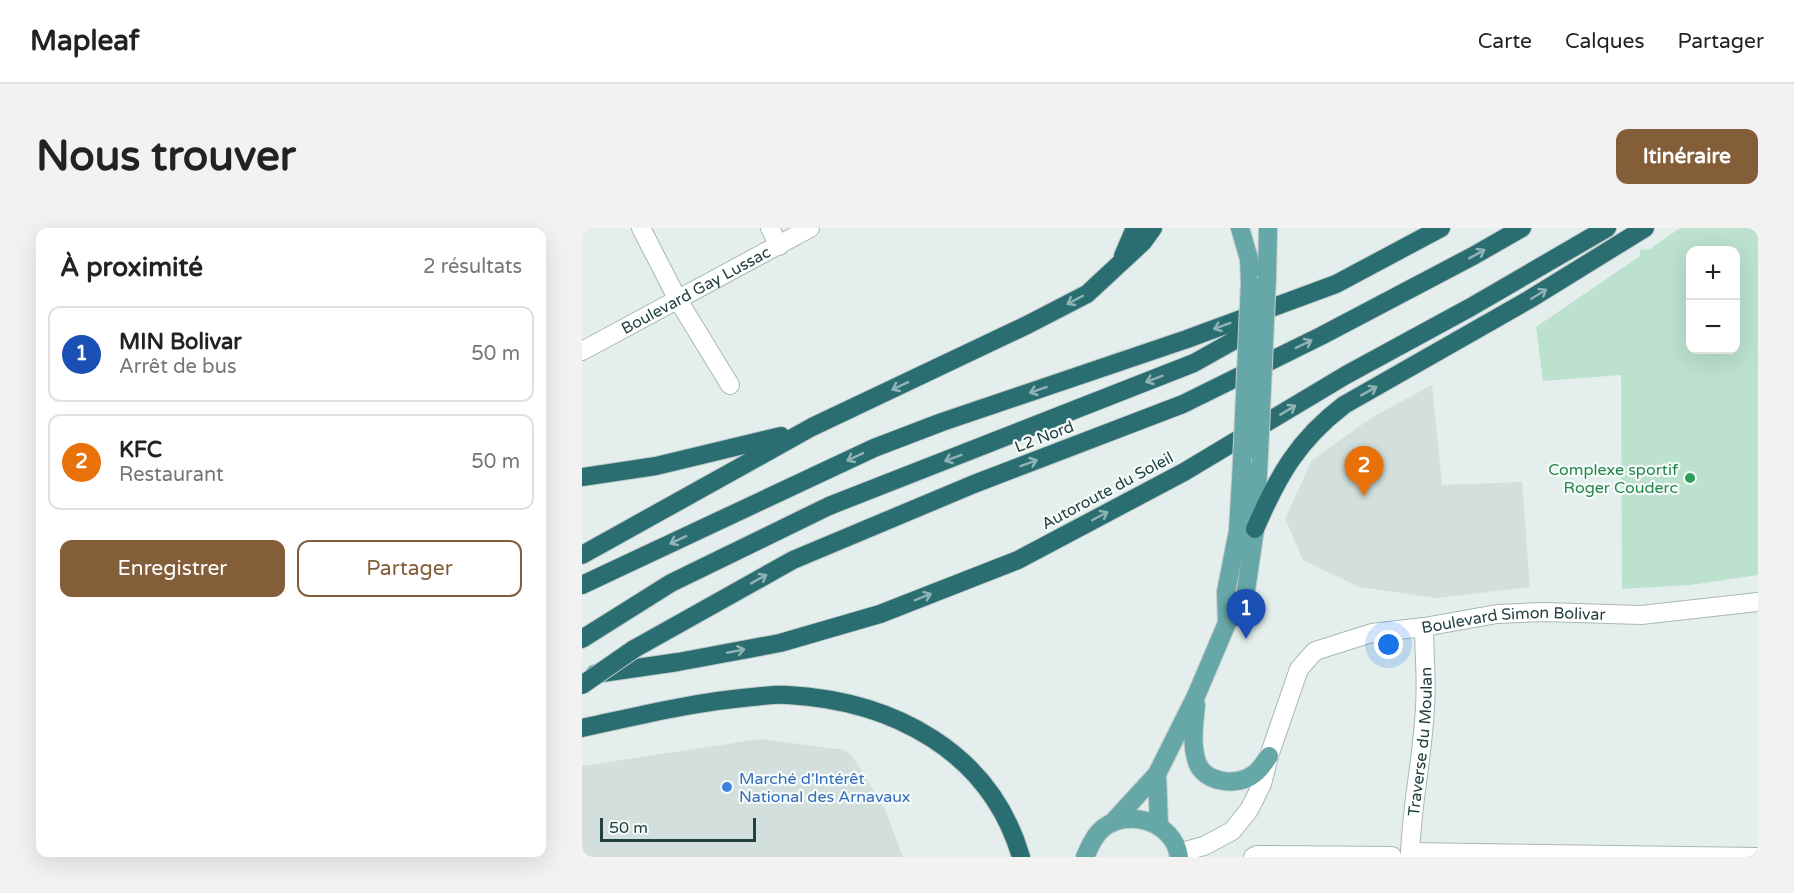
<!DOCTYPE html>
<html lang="fr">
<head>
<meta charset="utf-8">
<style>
  body { margin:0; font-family:"Varela Round",sans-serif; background:#f2f2f2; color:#222 }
  .controls { position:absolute; right:18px; top:18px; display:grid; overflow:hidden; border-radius:12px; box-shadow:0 6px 24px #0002 }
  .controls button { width:54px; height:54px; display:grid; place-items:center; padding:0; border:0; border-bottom:2px solid #e0e0e0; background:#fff; color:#222; font:30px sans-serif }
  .scale { position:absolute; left:18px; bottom:15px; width:156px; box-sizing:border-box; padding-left:6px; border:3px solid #224241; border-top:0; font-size:16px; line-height:21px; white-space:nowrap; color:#224241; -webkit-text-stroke:4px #f5fbf9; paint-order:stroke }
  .you { position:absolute; left:807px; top:417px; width:21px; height:21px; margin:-15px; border:4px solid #fff; border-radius:50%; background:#1a73e8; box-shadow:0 0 0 9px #1a73e833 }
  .badge { display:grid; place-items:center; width:39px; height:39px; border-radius:50%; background:#845e39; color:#fff; font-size:20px; font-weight:700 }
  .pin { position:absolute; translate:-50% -50px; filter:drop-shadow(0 2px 3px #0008) }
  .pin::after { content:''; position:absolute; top:32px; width:21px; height:18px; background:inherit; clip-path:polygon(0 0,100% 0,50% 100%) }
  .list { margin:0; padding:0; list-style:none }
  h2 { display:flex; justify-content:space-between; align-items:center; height:78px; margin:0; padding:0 24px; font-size:26px }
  h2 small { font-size:20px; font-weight:400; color:#767676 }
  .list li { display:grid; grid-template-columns:39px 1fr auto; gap:18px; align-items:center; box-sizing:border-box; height:96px; margin:0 12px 12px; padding:0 12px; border:2px solid #e0e0e0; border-radius:12px }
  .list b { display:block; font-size:22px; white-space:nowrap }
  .list p { margin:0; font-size:20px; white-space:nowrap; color:#767676 }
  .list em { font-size:20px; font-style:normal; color:#767676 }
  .actions { display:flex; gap:12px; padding:18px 24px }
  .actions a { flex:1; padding:14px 0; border:2px solid #845e39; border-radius:12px; text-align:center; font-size:21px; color:#845e39 }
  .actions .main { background:#845e39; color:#fff }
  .map { position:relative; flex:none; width:1176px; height:629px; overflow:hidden; border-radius:12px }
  header { display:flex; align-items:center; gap:36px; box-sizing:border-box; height:84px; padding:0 30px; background:#fff; border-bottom:2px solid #e0e0e0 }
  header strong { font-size:28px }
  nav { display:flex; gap:33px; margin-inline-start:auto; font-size:21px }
  .intro { display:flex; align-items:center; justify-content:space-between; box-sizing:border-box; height:144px; padding:0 36px }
  h1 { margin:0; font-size:42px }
  .button { padding:15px 27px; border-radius:12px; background:#845e39; color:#fff; font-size:21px; font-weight:700 }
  main { display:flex; gap:36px; padding:0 36px }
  aside { flex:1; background:#fff; border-radius:12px; box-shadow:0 6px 24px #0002 }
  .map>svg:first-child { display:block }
  .built { fill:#d2dfdd }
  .green { fill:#bce1cf; fill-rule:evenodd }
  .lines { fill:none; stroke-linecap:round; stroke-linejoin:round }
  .minor-casing { stroke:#a6b8b6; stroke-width:20 }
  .major-casing { stroke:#c1caca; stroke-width:20 }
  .highway-casing { stroke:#c1caca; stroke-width:20 }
  .minor { stroke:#fff; stroke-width:18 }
  .major { stroke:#66a7a7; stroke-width:18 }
  .highway { stroke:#2b6e71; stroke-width:18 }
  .major-bridge-casing { stroke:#c1caca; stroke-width:20; stroke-linecap:butt }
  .highway-bridge-casing { stroke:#c1caca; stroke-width:20; stroke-linecap:butt }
  .major-bridge { stroke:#66a7a7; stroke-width:18 }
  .highway-bridge { stroke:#2b6e71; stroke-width:18 }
  .oneway { stroke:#90b4b5 }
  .leisure-dot { fill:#2e9e5b; stroke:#f5fbf9; stroke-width:2 }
  .shop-dot { fill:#3f7fe0; stroke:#f5fbf9; stroke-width:2 }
  .labels { text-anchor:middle; stroke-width:4.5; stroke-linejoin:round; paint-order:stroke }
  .street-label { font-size:16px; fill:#224241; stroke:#f5fbf9 }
  .leisure-label { font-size:16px; fill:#27864d; stroke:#f5fbf9; text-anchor:end }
  .shop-label { font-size:16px; fill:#366cbe; stroke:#f5fbf9; text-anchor:start }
</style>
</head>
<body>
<header>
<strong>Mapleaf</strong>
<nav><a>Carte</a><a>Calques</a><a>Partager</a></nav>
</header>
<div class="intro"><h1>Nous trouver</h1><a class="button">Itinéraire</a></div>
<main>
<aside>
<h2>À proximité<small>2 résultats</small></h2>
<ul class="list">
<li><span class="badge" style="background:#1a4fb4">1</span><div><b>MIN Bolivar</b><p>Arrêt de bus</p></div><em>50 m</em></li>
<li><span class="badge" style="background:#e8710a">2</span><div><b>KFC</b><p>Restaurant</p></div><em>50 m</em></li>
</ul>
<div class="actions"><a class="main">Enregistrer</a><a>Partager</a></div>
</aside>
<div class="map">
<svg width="1176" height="629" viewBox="0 0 1176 629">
  <rect width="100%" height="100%" fill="#e4efed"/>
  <!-- built -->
  <path class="built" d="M 850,157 L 860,257 L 940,254 L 948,359 L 855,370 L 777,359 L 721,332 L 703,291 L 730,232 L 792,188 Z
    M 178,511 L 263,522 L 271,529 L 303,581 L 321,629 L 0,629 L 0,538 Z"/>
  <!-- green -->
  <path class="green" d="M 1098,0 L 1176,0 L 1176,347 L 1108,357 L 1040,361 L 1039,147 L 961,153 L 954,99 L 1058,28 L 1058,22 L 1068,21 ZM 1154,22 L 1154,122 L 1108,122 L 1108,22 Z"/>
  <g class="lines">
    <!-- minor casing -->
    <g class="minor-casing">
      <g id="minor">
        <path d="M 59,0 L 96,72 L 148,157"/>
        <path d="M 188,0 L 197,18"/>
        <path id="s1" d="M 0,123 L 228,0"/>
        <path d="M 828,624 L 1175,629"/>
        <path id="s2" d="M 596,625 L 622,618 L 650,603 L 667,582 L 680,556 L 687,528 L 717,441 L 733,423 L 790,405 L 842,399 L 915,386 L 962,384 L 1059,387 L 1176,374"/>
        <path d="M 671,629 L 675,627 L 810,628"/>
        <path id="s3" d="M 828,629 C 829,578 841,529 843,478 C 845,452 842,425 842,399"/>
      </g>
    </g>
    <!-- major casing -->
    <g class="major-casing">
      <path id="major" d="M 658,0 L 667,31 L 668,55
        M 685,48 L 686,0
        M 645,395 L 644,364 L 656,303 L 660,234
        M 614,477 C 612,496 609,516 615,534 C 622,555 656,559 672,546 C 678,542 683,534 687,528
        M 575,546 L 577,598
        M 530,595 L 575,546 L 614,468 L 645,395 L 663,369 L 673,301 L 677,226
        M 503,629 C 507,620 510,612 517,604 C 541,578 592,592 597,629"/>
    </g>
    <!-- highway casing -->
    <g class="highway-casing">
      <path id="highway" d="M 541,28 L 553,0
        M 0,249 L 74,238 L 199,208
        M 673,301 C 696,248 715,213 762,177 L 948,71 L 1063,0
        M 0,327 L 230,199 L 445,97 L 505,66 L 561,14 L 571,0
        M 0,357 L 292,220 L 360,194 L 605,111 L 754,56 L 859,0
        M 0,411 L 89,355 L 247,278 L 612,135 L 676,99
        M 52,421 L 211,332 L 392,256 L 601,176 L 739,108 L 891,28 L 940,0
        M 13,446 L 96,434 L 198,415 L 298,386 L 436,332 L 602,244 L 764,147 L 889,79 L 1025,0
        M 0,500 C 56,488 112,474 170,469 C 181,468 194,466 206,467 C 311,473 408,523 439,629"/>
    </g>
    <!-- minor -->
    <use href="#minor" class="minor"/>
    <!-- major -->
    <use href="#major" class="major"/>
    <!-- highway -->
    <use href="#highway" class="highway"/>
    <!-- major-bridge casing -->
    <g class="major-bridge-casing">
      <path id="major-bridge" d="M 677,226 L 685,48
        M 660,234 L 668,55"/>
    </g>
    <!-- highway-bridge casing -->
    <g class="highway-bridge-casing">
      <path id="highway-bridge" d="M 0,457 L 52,421"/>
    </g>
    <!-- major-bridge -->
    <use href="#major-bridge" class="major-bridge"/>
    <!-- highway-bridge -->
    <use href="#highway-bridge" class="highway-bridge"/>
  </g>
  <!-- one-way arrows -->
  <defs><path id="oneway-shaft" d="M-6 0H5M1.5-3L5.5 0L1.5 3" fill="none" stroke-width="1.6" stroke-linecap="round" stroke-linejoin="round" transform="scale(1.5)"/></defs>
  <g class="oneway">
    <use href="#oneway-shaft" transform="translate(895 26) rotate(-29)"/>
    <use href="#oneway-shaft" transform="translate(957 66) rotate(-32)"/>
    <use href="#oneway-shaft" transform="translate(493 72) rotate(152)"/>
    <use href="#oneway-shaft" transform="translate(640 98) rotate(160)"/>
    <use href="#oneway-shaft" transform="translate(722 116) rotate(-26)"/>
    <use href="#oneway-shaft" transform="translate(572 151) rotate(159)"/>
    <use href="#oneway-shaft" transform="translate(318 158) rotate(155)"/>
    <use href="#oneway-shaft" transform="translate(456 162) rotate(161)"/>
    <use href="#oneway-shaft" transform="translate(787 163) rotate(-29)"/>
    <use href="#oneway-shaft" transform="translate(706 182) rotate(-31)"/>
    <use href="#oneway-shaft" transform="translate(273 229) rotate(155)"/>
    <use href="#oneway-shaft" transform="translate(371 230) rotate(159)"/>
    <use href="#oneway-shaft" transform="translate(447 235) rotate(-21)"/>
    <use href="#oneway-shaft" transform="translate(518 288) rotate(-28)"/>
    <use href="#oneway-shaft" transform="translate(96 312) rotate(155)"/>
    <use href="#oneway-shaft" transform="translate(177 351) rotate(-29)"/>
    <use href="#oneway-shaft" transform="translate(341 369) rotate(-22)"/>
    <use href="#oneway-shaft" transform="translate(154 423) rotate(-11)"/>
  </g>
  <!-- markers -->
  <circle class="leisure-dot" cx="1108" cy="250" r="6"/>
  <circle class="shop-dot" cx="145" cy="559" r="6"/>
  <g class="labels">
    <!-- street labels -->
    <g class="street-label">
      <text dy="6" stroke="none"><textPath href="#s1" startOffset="129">Boulevard Gay Lussac</textPath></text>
      <text transform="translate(462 208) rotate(-21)" y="6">L2 Nord</text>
      <text transform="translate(525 262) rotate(-28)" y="6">Autoroute du Soleil</text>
      <text dy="6" stroke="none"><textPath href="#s2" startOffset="462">Boulevard Simon Bolivar</textPath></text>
      <text dy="6" stroke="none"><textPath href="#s3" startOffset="116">Traverse du Moulan</textPath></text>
    </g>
    <!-- leisure labels -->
    <g class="leisure-label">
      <text x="1096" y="247">Complexe sportif<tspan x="1096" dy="18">Roger Couderc</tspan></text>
    </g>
    <!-- shop labels -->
    <g class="shop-label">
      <text x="157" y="556">Marché d'Intérêt<tspan x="157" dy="18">National des Arnavaux</tspan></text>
    </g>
  </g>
</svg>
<div class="controls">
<button>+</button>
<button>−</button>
</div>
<div class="scale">50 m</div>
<div class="you"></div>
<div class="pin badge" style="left:664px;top:411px;background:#1a4fb4">1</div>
<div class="pin badge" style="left:782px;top:268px;background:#e8710a">2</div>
</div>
</main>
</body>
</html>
